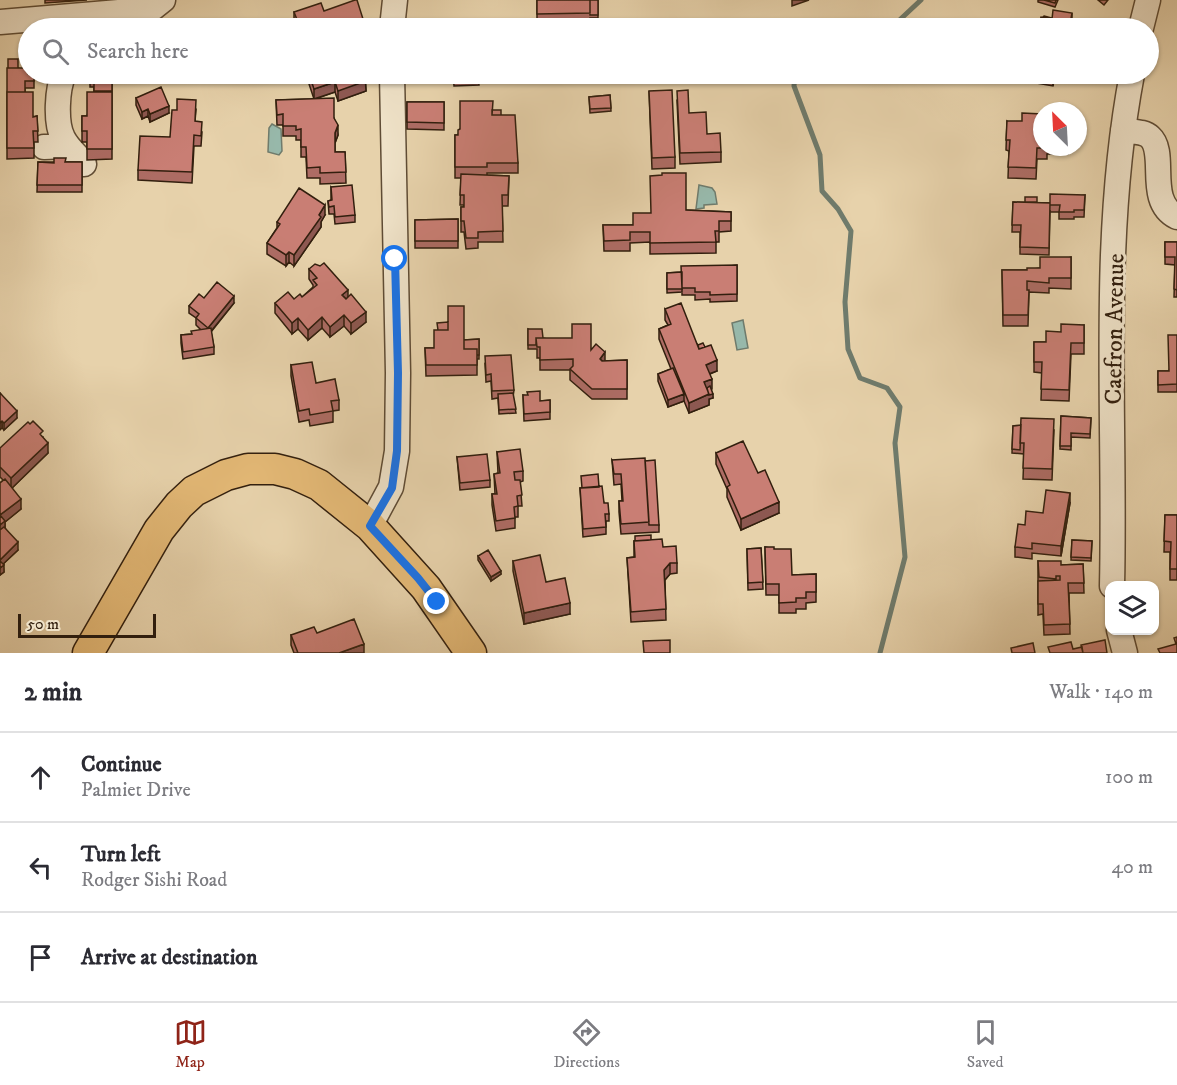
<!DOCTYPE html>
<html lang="en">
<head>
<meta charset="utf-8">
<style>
  body { margin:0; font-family:"IM FELL DW Pica",serif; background:#f2f2f3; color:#2b2b33 }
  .controls { position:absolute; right:18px; bottom:18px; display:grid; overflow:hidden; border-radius:12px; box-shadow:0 2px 4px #0004 }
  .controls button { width:54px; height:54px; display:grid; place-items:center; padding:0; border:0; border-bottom:2px solid #e1e1e2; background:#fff; color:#2b2b33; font:30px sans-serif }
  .compass { position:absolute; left:1033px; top:102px; width:54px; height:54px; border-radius:50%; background:#fff; box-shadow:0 2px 4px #0004; rotate:336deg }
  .scale { position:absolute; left:18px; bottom:15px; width:138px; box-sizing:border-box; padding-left:6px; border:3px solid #321f0e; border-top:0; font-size:16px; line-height:21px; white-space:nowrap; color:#321f0e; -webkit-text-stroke:4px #efe2c8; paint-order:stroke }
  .stop { position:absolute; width:18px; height:18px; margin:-14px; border:4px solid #1a73e8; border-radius:50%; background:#fff }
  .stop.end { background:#1a73e8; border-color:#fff; box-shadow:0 2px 6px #0008 }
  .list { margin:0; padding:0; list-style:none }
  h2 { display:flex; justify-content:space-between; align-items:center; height:78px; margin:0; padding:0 24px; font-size:26px }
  h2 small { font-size:20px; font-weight:400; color:#7c7c81 }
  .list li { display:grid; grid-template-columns:39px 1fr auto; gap:18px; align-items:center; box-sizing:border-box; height:90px; padding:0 24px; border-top:2px solid #e1e1e2 }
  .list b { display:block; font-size:22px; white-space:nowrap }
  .list p { margin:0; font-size:20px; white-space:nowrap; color:#7c7c81 }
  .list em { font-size:20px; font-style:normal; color:#7c7c81 }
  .icon { flex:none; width:33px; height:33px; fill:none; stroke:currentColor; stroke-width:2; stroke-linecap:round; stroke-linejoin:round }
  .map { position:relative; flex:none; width:1177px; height:653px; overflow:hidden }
  .search { position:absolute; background:#fff; box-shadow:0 2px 4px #0004; left:18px; right:18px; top:18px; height:66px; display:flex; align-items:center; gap:15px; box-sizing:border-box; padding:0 21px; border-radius:33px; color:#7c7c81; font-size:22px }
  .sheet { height:348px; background:#fff }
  nav { display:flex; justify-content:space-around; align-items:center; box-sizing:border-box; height:84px; border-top:2px solid #e1e1e2; background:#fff; font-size:16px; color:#7c7c81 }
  nav a { display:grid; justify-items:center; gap:3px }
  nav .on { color:#8f2418 }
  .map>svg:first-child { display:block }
  .water { fill:#97b8aa; stroke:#6f7b6c; stroke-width:1.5 }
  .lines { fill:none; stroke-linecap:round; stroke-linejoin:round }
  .stream { stroke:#6f7b6c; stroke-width:5 }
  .minor-casing { stroke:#5f4c35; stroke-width:27 }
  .major-casing { stroke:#321f0e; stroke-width:33 }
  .minor { stroke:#efe2c8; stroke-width:24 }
  .major { stroke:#e4b976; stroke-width:30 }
  .wall { fill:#ad6c64; stroke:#321f0e; stroke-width:1.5 }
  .shaded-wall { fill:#8d5851; stroke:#321f0e; stroke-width:1.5 }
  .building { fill:#c97e74; stroke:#321f0e; stroke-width:1.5 }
  .route { stroke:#1a73e8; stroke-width:8 }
  .labels { text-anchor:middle; stroke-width:6; stroke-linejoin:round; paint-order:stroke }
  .street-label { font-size:24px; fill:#321f0e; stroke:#efe2c8 }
</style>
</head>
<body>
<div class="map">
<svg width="1177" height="653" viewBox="0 0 1177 653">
  <rect width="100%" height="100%" fill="#e7d2ab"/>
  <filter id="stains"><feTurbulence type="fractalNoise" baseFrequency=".00333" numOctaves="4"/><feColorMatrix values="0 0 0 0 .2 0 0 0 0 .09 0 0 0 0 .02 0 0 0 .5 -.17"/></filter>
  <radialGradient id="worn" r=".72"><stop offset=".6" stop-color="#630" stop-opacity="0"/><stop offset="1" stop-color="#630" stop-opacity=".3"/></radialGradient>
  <!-- water -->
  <path class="water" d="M 272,124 L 281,129 L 282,151 L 279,155 L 268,152 L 269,128 Z
    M 699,185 L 712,188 L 715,192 L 717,204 L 704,205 L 704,208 L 696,209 Z
    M 743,320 L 748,348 L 737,350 L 732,323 Z"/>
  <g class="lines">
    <!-- stream -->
    <path class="stream" d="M 891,28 L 921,0
      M 795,74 L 794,86 L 820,155 L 822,191 L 838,209 L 851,231 L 845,302 L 848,349 L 860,378 L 887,388 L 900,407 L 895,443 L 905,557 L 880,653"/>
    <!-- minor casing -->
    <g class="minor-casing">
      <path id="minor" d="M 0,22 L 142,10 L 153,8 L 163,0
        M 392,28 L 395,0
        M 1141,28 L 1148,0
        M 64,74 C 57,88 55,123 63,138 C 68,148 77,155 84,164
        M 1123,130 C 1131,132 1144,131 1150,137 C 1168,153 1145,201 1177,217
        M 44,147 L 68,146
        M 370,526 L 391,487 L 397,451 L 398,373 L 392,74
        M 1112,586 C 1116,415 1100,242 1132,74
        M 1119,630 L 1125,653"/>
    </g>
    <!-- major casing -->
    <g class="major-casing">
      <path id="major" d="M 88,653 L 159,530 L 179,505 L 194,491 L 226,475 L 248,469 L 275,469 L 295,474 L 319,485 L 370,526 L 426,588 L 471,653"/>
    </g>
    <!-- minor -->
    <use href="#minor" class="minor"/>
    <!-- major -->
    <use href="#major" class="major"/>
  </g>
  <!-- wall -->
  <path class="wall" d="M 45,0 L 87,0 L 45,3 Z
    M 537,0 L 598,0 L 598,18 L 590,18 L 590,20 L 537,21 Z
    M 1038,0 L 1058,0 L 1055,7 L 1038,2 Z
    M 1098,0 L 1108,0 L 1104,5 Z
    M 324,11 L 363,28 L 296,28 L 294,23 L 294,12 Z
    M 18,68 L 34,74 L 34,88 L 25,88 L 25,92 L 33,117 L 37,116 L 38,142 L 34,142 L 34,158 L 7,159 L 7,92 Z
    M 90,74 L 112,74 L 112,159 L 87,160 L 87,142 L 82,142 L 82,116 L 87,116 L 94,92 L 94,87 L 90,87 Z
    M 307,74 L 365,74 L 366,91 L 338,101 L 335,92 L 315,99 L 334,118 L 338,135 L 335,143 L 335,152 L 345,152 L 346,183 L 320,184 L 320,178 L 307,178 L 306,157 L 301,157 L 301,140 L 296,140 L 296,136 L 283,136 L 283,125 L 277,125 L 276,100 L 314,99 L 307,78 Z
    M 453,74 L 478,74 L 479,85 L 454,86 Z
    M 490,74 L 505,74 L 505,81 L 490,82 Z
    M 1031,74 L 1060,74 L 1060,76 L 1055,75 L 1053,86 L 1031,82 Z
    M 649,91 L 675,157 L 675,168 L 652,169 Z
    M 610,95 L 611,111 L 590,113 L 589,97 Z
    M 136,98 L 169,113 L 150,122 L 148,116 L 142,119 L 136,105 Z
    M 677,101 L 689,113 L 721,152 L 721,162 L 680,164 Z
    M 407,102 L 444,102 L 444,130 L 407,129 Z
    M 196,110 L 195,121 L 202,132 L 201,146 L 194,146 L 192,183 L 138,180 L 138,170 Z
    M 492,110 L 501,115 L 518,163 L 518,173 L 487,173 L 487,175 L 509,176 L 508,206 L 502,206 L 503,242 L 478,242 L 478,248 L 466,249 L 464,232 L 461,232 L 461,207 L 464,207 L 464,205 L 460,205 L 461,178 L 455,178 L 455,135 L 458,135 L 460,129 Z
    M 1007,121 L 1042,147 L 1068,147 L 1068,154 L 1047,154 L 1047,159 L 1037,159 L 1036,179 L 1008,178 L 1009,151 L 1006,150 Z
    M 38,162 L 82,162 L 82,192 L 37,192 Z
    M 331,187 L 355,215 L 355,222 L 335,224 L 334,214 L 329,214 L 328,201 L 331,200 Z
    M 1085,195 L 1084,217 L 1074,217 L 1074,219 L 1059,219 L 1059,212 L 1050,212 L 1050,210 L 1049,255 L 1020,254 L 1020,232 L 1012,232 L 1013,202 L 1050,203 Z
    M 686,210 L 731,212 L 731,231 L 719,232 L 719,242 L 716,242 L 716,253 L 650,254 L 650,242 L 630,243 L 630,251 L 604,251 L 603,225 L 633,225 L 651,213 Z
    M 325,215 L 321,222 L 321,227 L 294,266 L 289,262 L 286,266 L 267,254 L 267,243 L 277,228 L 277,222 Z
    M 458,219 L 458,248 L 415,248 L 415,220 Z
    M 1165,242 L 1177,242 L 1177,297 L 1174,297 L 1175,265 L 1165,264 Z
    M 1071,257 L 1071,289 L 1049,288 L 1049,293 L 1029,292 L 1028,326 L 1003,326 L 1002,270 L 1027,270 L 1040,268 Z
    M 737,265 L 737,301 L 710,302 L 710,299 L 695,300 L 695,295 L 682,295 L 682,289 L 682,292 L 667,293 L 667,273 L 681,272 Z
    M 309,269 L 348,297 L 366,322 L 351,334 L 344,326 L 330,337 L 322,328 L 308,340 L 298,329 L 292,334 L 275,313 L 275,303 L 294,299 L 302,297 L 313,287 L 313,285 L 309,279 Z
    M 204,298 L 234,303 L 211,332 L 214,347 L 214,354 L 183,359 L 181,343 L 181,335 L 192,334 L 201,330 L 196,325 L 196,318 L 189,313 L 189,306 Z
    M 665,309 L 698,345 L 717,371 L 710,374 L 711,389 L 713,398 L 709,399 L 709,405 L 689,413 L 684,401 L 668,407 L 658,381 L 658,374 L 671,369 L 659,339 L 659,329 L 668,325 L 665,320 Z
    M 1084,325 L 1084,354 L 1071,354 L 1069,401 L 1041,400 L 1042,373 L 1034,372 L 1034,342 L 1046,342 L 1061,332 Z
    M 528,329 L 543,338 L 591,349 L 605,361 L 627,360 L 627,399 L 592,399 L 570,380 L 570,370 L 540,370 L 540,358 L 537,358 L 537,349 L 528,349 Z
    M 1177,335 L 1177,392 L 1158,392 L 1158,371 L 1169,371 Z
    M 479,339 L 479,359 L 477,359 L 477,375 L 426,376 L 425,348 L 434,348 L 464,340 Z
    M 485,364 L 514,390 L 513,397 L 516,413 L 499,414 L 498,398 L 492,399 L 491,381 L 486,382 Z
    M 291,365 L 339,400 L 339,410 L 333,411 L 333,422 L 310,426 L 309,420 L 299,422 L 291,376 Z
    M 0,393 L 17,418 L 4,430 L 2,428 Z
    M 523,395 L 540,401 L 550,400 L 550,419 L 524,421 Z
    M 1061,416 L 1091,418 L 1090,438 L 1071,437 L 1071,450 L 1060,449 Z
    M 1013,426 L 1054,430 L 1052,480 L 1023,479 L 1024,454 L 1012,453 Z
    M 43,437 L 48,453 L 12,488 L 21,509 L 5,522 L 5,528 L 18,550 L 3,564 L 4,572 L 0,575 L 0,483 L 3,480 L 0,477 L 0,448 Z
    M 497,452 L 523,471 L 523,481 L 520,482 L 522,506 L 518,506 L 518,517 L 515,517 L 515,528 L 496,531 L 492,505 L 492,494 L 495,494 L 494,474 L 498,473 Z
    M 716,453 L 779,513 L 741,530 L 727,497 L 727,489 L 716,464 Z
    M 457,457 L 490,480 L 490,487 L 460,490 Z
    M 612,460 L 659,525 L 659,532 L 621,534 L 619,512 L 619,501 L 622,501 L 621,484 L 614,485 Z
    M 599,487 L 604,503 L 609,514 L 609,521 L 606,521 L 606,534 L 583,537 L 580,488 Z
    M 1070,503 L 1061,556 L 1032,553 L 1032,559 L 1015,557 L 1015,547 L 1025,525 L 1043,513 Z
    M 1165,515 L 1177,515 L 1177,580 L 1170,580 L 1170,552 L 1164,552 Z
    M 651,540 L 663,547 L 677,563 L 677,573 L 670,574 L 665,580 L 666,620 L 631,622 L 627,558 L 634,557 L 634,541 Z
    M 1072,540 L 1092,541 L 1091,561 L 1071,560 Z
    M 765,547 L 774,549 L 792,575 L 816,574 L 816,602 L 806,603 L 806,609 L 796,609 L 796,613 L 779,613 L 779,595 L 766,595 Z
    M 761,548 L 763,589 L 748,590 L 747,549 Z
    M 478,556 L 501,574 L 491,581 L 478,560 Z
    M 513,561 L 546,582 L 570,614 L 524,624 L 513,571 Z
    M 1038,561 L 1061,565 L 1083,564 L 1084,593 L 1069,593 L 1070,634 L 1044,635 L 1043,614 L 1038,615 Z
    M 317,633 L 364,653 L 294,653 L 291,645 L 291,635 Z"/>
  <!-- shaded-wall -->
  <path class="shaded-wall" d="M 792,0 L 809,0 L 792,6 Z
    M 1072,13 L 1072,24 L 1071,28 L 1070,28 Z
    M 363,19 L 363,28 L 336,28 Z
    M 302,21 L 302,28 L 298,28 L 298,22 Z
    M 365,74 L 366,91 L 338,101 L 338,91 Z
    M 1053,74 L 1055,74 L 1053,86 Z
    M 335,82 L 335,92 L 314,99 L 314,89 Z
    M 169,106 L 169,113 L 150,122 L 150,114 Z
    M 148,109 L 148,116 L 142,119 L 142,112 Z
    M 338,125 L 338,135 L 335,143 L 335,133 Z
    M 325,205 L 325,215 L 321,222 L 321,227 L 294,266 L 294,255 Z
    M 289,252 L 289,262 L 286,266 L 286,255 Z
    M 348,290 L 348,301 L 342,295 Z
    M 234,296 L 234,303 L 208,335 L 208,328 Z
    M 366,312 L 366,322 L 351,334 L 351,323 Z
    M 344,315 L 344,326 L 330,337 L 330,327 Z
    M 322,317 L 322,328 L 308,340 L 308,330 Z
    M 298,318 L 298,329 L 292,334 L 292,323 Z
    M 605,352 L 605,363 L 600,359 Z
    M 717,360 L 717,371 L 706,375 L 706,365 Z
    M 712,379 L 712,389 L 705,392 L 704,382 Z
    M 684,394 L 684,401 L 668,407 L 668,400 Z
    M 709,394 L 713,394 L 713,398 L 709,399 L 709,405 L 689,413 L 689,403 Z
    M 17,411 L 17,418 L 4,430 L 4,423 Z
    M 2,421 L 2,428 L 0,430 L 0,423 Z
    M 48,443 L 48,453 L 11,489 L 11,478 Z
    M 1070,493 L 1070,503 L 1061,556 L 1061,546 Z
    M 21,499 L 21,509 L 5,522 L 5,532 L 0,536 L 0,515 Z
    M 779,502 L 779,513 L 741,530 L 741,519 Z
    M 18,542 L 18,550 L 0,567 L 0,560 Z
    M 670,563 L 670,574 L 664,581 L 664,570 Z
    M 4,565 L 4,572 L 0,575 L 0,568 Z
    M 501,571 L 501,574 L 491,581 L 491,577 Z
    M 570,603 L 570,614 L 524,624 L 524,613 Z
    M 364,644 L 364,653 L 339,653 Z"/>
  <!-- building -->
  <path class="building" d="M 355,0 L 357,0 L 363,19 L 336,28 L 299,28 L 304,27 L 302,21 L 298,22 L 294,12 L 321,3 L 324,11 Z
    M 537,0 L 590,0 L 590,13 L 537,14 Z
    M 590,0 L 598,0 L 598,15 L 590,15 Z
    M 1044,0 L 1056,0 L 1055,3 Z
    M 1053,10 L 1072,13 L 1070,24 L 1067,23 L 1067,28 L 1038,28 L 1041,17 L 1052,19 Z
    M 1044,16 L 1052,18 L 1052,19 L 1043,17 Z
    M 502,22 L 502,28 L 486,28 L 486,23 Z
    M 1083,22 L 1105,26 L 1105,28 L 1073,28 L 1074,26 L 1082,28 Z
    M 8,59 L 18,59 L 18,68 L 8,68 Z
    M 7,68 L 28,68 L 28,74 L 34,74 L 34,81 L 25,81 L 25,92 L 7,92 Z
    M 90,74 L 112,74 L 112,91 L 94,91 L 94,80 L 90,80 Z
    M 309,74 L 365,74 L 364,75 L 366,81 L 338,91 L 335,82 L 314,89 Z
    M 454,74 L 478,74 L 479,75 L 454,76 Z
    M 161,87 L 169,106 L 150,114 L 148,109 L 142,112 L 136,98 Z
    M 672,90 L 675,157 L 652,158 L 649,91 Z
    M 688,90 L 689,113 L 706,112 L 707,134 L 720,133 L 721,152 L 680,153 L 677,91 Z
    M 7,92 L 33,92 L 33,117 L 37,116 L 38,131 L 33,131 L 34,148 L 7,148 Z
    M 87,92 L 112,92 L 112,149 L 87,149 L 87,131 L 82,131 L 82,116 L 87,116 Z
    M 610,95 L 611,108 L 590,109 L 589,97 Z
    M 334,98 L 334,118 L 338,125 L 335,133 L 335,152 L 345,152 L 346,172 L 320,173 L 320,167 L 307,168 L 306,147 L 301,147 L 301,129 L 296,130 L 296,126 L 283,126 L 283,114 L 277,115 L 276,100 Z
    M 177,99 L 196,100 L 195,121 L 202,122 L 201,136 L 194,135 L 192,172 L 138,170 L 140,136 L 170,137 L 172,110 L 177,110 Z
    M 460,101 L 493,101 L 492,115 L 515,115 L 518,163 L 487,163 L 487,167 L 455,167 L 455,135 L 458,135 L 458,130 L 460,129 Z
    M 407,102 L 444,102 L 444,123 L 407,122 Z
    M 492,110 L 501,110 L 501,115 L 492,115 Z
    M 1022,113 L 1042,114 L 1042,147 L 1047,147 L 1047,148 L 1037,148 L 1036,168 L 1008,167 L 1010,140 L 1006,140 L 1007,121 L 1022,121 Z
    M 54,158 L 66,158 L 65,162 L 82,162 L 82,185 L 37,185 L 38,162 L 54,163 Z
    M 662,173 L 686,173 L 686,210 L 731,212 L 731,221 L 719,221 L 719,231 L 715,231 L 716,242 L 650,243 L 650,232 L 630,232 L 630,240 L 604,241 L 603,225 L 633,225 L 633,213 L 651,213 L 650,176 L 662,175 Z
    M 461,174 L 509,176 L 508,195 L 502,195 L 503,231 L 478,232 L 478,238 L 466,238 L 464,221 L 461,221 L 461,207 L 464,207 L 464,195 L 460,195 Z
    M 352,185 L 355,215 L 335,217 L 334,206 L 329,207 L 328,201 L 332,200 L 331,187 Z
    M 299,188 L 325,205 L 319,215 L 321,217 L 294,255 L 289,252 L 286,255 L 267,243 L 280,224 L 277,222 Z
    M 1050,194 L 1085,195 L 1084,210 L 1074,210 L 1074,212 L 1059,212 L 1060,205 L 1050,205 Z
    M 1025,197 L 1037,197 L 1037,202 L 1025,202 Z
    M 1013,202 L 1050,203 L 1049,248 L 1020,247 L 1021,225 L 1012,225 Z
    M 458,219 L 458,241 L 415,241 L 415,220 Z
    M 1165,242 L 1177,242 L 1177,290 L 1174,289 L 1175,257 L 1165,257 Z
    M 1040,257 L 1071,257 L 1071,278 L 1049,278 L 1049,283 L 1027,281 L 1027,290 L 1029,290 L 1028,315 L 1003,315 L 1002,270 L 1027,270 L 1027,268 L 1040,268 Z
    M 324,263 L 348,290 L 342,295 L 346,299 L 351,294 L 366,312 L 351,323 L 344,315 L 330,327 L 322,317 L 308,330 L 298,318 L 292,323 L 275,303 L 288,292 L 294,299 L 300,294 L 302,297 L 317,285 L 313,280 L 317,278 L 309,269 L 315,264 L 320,266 Z
    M 737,265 L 737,294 L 710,295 L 710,292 L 695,292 L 695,288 L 682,288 L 681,266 Z
    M 682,272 L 682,289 L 667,289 L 667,273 Z
    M 217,282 L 234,296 L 208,328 L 196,318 L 199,314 L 189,306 L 199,294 L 204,298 Z
    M 681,303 L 699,349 L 711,345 L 717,360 L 706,365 L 712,379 L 704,382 L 709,394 L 689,403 L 659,329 L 671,324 L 665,309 Z
    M 448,306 L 464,306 L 464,349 L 477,349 L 477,365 L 426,365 L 425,348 L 434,348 L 434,330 L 448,330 Z
    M 448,322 L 448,330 L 438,330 L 437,323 Z
    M 572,324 L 591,324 L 591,350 L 596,344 L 605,352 L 600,359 L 602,361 L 627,360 L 627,389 L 592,389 L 570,369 L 573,366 L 573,359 L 540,360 L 540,347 L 537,347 L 536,338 L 572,338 Z
    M 1061,324 L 1084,325 L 1084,343 L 1071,343 L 1069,390 L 1041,389 L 1042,362 L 1034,362 L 1034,342 L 1046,342 L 1046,331 L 1061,332 Z
    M 211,328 L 214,347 L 183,352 L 181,335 L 192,334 L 191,331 Z
    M 528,329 L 542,329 L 543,338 L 536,338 L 536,345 L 528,345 Z
    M 1168,335 L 1177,335 L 1177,384 L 1158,385 L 1158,371 L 1169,371 Z
    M 479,339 L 479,355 L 477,355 L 477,349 L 464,349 L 464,340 Z
    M 703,343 L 705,347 L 699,349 L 698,345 Z
    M 511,355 L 514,390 L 492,391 L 491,374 L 486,375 L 485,356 Z
    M 312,362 L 316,383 L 335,379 L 339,400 L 331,401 L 333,411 L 310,415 L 309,409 L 299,411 L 291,365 Z
    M 673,368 L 684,394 L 668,400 L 658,374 Z
    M 710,386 L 713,394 L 709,395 L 707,388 Z
    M 540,391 L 540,401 L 550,400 L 550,412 L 524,414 L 523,395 L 528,395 L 527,392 Z
    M 0,393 L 17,411 L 4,423 L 2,421 L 0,423 Z
    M 513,393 L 516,409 L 499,410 L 498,394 Z
    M 1061,416 L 1091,418 L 1090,434 L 1071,433 L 1071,446 L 1060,446 Z
    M 1021,418 L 1054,419 L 1052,469 L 1023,468 L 1024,443 L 1020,443 Z
    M 33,421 L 43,431 L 40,434 L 48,443 L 11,478 L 0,467 L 0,448 L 28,422 L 30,424 Z
    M 1021,425 L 1020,450 L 1012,449 L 1013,426 Z
    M 743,441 L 758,473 L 765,470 L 779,502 L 741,519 L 727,487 L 730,485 L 716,453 Z
    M 520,449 L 523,471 L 514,472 L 515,480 L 520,480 L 522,495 L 517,496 L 518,506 L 514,507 L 515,518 L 496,521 L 492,494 L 497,494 L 494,474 L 500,473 L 497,452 Z
    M 487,454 L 490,480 L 460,483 L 457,457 Z
    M 645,458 L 649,522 L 621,524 L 619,501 L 623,501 L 621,474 L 614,474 L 612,460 Z
    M 655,460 L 659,525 L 649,525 L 645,461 Z
    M 598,474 L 599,487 L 582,488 L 581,476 Z
    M 5,479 L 21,499 L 0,515 L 5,521 L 0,525 L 0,483 Z
    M 602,486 L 604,503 L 608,503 L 609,514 L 605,514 L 606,527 L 583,529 L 580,488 Z
    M 1046,490 L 1070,493 L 1061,546 L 1032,543 L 1032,549 L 1015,547 L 1018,524 L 1025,525 L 1026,511 L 1043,513 Z
    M 1165,515 L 1177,515 L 1177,569 L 1170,569 L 1171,542 L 1164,541 Z
    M 4,527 L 18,542 L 0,560 L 0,530 Z
    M 651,535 L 651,540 L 635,541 L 635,536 Z
    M 662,539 L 663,547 L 676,546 L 677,563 L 670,563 L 664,570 L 666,609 L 631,612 L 627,558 L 635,557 L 634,541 Z
    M 1072,540 L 1092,541 L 1091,558 L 1071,557 Z
    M 765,547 L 774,547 L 774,549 L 791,549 L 792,575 L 816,574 L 816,592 L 806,592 L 806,598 L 796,598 L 796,602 L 779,603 L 779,584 L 766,584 Z
    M 761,548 L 763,582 L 748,583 L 747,549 Z
    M 488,550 L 501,571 L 491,577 L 478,556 Z
    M 540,555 L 546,582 L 565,578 L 570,603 L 524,613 L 513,561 Z
    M 0,561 L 4,565 L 0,568 Z
    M 1038,561 L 1061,561 L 1061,565 L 1083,564 L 1084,583 L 1068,583 L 1070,624 L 1044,625 L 1043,604 L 1038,604 L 1038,581 L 1060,580 L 1060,576 L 1056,576 L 1056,579 L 1039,577 Z
    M 354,619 L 364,644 L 339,653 L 298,653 L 291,635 L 314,627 L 317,633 Z
    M 1177,637 L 1177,653 L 1160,653 L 1158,649 L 1176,644 L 1174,638 Z
    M 670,640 L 670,653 L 644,653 L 643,641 Z
    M 1105,640 L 1107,653 L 1083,653 L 1081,645 Z
    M 1071,642 L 1073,649 L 1082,647 L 1083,653 L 1050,653 L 1048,647 Z
    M 1033,643 L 1035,653 L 1012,653 L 1011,648 Z"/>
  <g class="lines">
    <!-- route -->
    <path class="route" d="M 395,259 L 398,373 L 397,451 L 392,488 L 370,526 L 418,578 L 437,602"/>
  </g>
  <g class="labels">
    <!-- street labels -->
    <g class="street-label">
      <text transform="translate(1114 329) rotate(-89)" y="8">Caefron Avenue</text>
    </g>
  </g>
  <rect width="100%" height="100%" filter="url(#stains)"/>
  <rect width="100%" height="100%" fill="url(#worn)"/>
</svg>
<div class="controls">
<button><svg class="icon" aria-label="layers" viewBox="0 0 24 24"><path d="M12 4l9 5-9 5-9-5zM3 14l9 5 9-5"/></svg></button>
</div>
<svg class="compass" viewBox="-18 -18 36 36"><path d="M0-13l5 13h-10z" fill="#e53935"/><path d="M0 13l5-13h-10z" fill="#7c7c81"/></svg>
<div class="scale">50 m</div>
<div class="stop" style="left:395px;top:259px"></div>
<div class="stop end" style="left:437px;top:602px"></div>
<div class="search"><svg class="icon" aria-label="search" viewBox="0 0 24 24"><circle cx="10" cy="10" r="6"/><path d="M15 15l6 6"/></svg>Search here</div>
</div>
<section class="sheet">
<h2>2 min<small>Walk · 140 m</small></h2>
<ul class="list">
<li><svg class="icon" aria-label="ahead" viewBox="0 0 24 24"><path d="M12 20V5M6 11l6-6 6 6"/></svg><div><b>Continue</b><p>Palmiet Drive</p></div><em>100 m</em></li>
<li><svg class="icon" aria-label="left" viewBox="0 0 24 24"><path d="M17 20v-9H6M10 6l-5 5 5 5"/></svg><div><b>Turn left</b><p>Rodger Sishi Road</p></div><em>40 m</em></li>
<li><svg class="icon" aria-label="arrive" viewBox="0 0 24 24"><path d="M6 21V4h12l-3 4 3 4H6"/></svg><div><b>Arrive at destination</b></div></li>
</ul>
</section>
<nav>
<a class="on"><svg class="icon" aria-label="map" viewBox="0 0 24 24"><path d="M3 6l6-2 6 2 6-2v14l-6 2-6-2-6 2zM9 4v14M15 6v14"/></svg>Map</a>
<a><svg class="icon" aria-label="directions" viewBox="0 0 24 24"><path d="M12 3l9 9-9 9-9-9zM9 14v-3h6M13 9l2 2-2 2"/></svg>Directions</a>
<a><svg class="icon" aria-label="saved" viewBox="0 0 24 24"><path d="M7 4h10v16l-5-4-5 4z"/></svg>Saved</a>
</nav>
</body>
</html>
